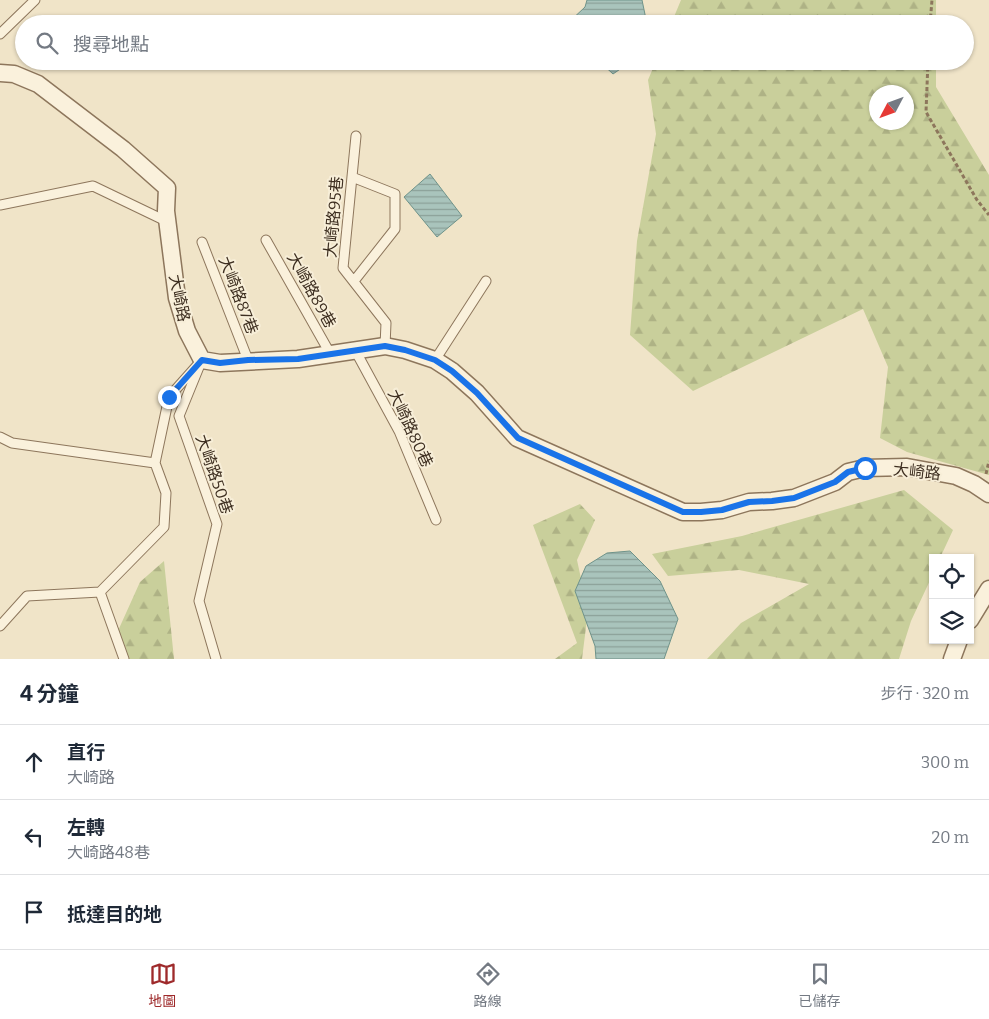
<!DOCTYPE html>
<html lang="zh-TW">
<head>
<meta charset="utf-8">
<style>
  body { margin:0; font-family:Bitter,"Noto Sans TC",serif; background:#f2f2f3; color:#1f2937 }
  .controls { position:absolute; right:15px; bottom:15px; display:grid; overflow:hidden; border-radius:0px; box-shadow:0 1px 4px #0004 }
  .controls button { width:45px; height:45px; display:grid; place-items:center; padding:0; border:0; border-bottom:1px solid #e0e1e3; background:#fff; color:#1f2937; font:25px sans-serif }
  .compass { position:absolute; left:869px; top:85px; width:45px; height:45px; border-radius:50%; background:#fff; box-shadow:0 1px 4px #0004; rotate:229deg }
  .stop { position:absolute; width:15px; height:15px; margin:-11px; border:4px solid #1a73e8; border-radius:50%; background:#fff }
  .stop.end { background:#1a73e8; border-color:#fff; box-shadow:0 1px 5px #0008 }
  .list { margin:0; padding:0; list-style:none }
  h2 { display:flex; justify-content:space-between; align-items:center; height:65px; margin:0; padding:0 20px; font-size:21px }
  h2 small { font-size:16px; font-weight:400; color:#747a83 }
  .list li { display:grid; grid-template-columns:32px 1fr auto; gap:15px; align-items:center; box-sizing:border-box; height:75px; padding:0 20px; border-top:1px solid #e0e1e3 }
  .list b { display:block; font-size:19px; white-space:nowrap }
  .list p { margin:0; font-size:16px; white-space:nowrap; color:#747a83 }
  .list em { font-size:16px; font-style:normal; color:#747a83 }
  .icon { flex:none; width:28px; height:28px; fill:none; stroke:currentColor; stroke-width:2; stroke-linecap:round; stroke-linejoin:round }
  .map { position:relative; flex:none; width:989px; height:659px; overflow:hidden }
  .search { position:absolute; background:#fff; box-shadow:0 1px 4px #0004; left:15px; right:15px; top:15px; height:55px; display:flex; align-items:center; gap:12px; box-sizing:border-box; padding:0 18px; border-radius:28px; color:#747a83; font-size:19px }
  .sheet { height:290px; background:#fff }
  nav { display:flex; justify-content:space-around; align-items:center; box-sizing:border-box; height:70px; border-top:1px solid #e0e1e3; background:#fff; font-size:14px; color:#747a83 }
  nav a { display:grid; justify-items:center; gap:2px }
  nav .on { color:#9e2a2b }
  .map>svg:first-child { display:block }
  .forest { fill:url(#forest-firs); fill-rule:evenodd }
  .water { fill:url(#water-rules); stroke:#6f938a }
  .lines { fill:none; stroke-linecap:round; stroke-linejoin:round }
  .service-casing { stroke:#8d765c; stroke-width:11 }
  .minor-casing { stroke:#8d765c; stroke-width:19 }
  .path { stroke:#8d765c; stroke-width:3; stroke-dasharray:4 2.5; stroke-linecap:butt }
  .service { stroke:#faf1dc; stroke-width:9 }
  .minor { stroke:#faf1dc; stroke-width:16 }
  .route { stroke:#1a73e8; stroke-width:6 }
  .labels { text-anchor:middle; stroke-width:4; stroke-linejoin:round; paint-order:stroke }
  .street-label { font-size:16px; fill:#3d2e20; stroke:#f7eed8 }
</style>
</head>
<body>
<div class="map">
<svg width="989" height="659" viewBox="0 0 989 659">
  <defs>
    <pattern id="forest-firs" width="22" height="20" patternUnits="userSpaceOnUse" patternTransform="scale(1.25)"><rect width="22" height="20" fill="#c9cf9b"/><path d="M5 1l3.5 6h-7zM16 11l3.5 6h-7z" fill="#aeb285"/></pattern>
    <pattern id="water-rules" width="6" height="5" patternUnits="userSpaceOnUse" patternTransform="scale(1.25)"><rect width="6" height="5" fill="#a9c4bc"/><path d="M0 2.5h6" fill="none" stroke="#8ba098"/></pattern>
  </defs>
  <rect width="100%" height="100%" fill="#f0e4c8"/>
  <!-- forest -->
  <path class="forest" d="M 681,0 L 936,0 L 936,24 L 671,24 Z
    M 656,61 L 936,61 L 936,87 L 989,175 L 989,475 L 907,452 L 880,438 L 888,367 L 863,309 L 693,391 L 630,335 L 637,241 L 656,134 L 648,80 ZM 906,92 L 906,122 L 876,122 L 876,92 Z
    M 904,490 L 953,530 L 940,558 L 933,558 L 933,574 L 911,621 L 899,659 L 707,659 L 741,623 L 809,584 L 739,570 L 668,576 L 652,554 L 742,536 Z
    M 580,504 L 595,520 L 577,560 L 588,611 L 582,659 L 555,659 L 577,643 L 533,525 Z
    M 164,561 L 174,659 L 120,659 L 117,633 L 140,582 Z"/>
  <!-- water -->
  <path class="water" d="M 587,0 L 642,0 L 647,24 L 567,24 L 585,7 Z
    M 599,61 L 632,61 L 613,74 Z
    M 430,174 L 462,216 L 437,237 L 404,197 Z
    M 630,551 L 660,581 L 678,619 L 664,659 L 596,659 L 595,646 L 575,591 L 586,566 L 607,553 Z"/>
  <g class="lines">
    <!-- service casing -->
    <g class="service-casing">
      <path id="service" d="M 0,34 L 35,0
        M 356,136 L 343,268 L 386,323 L 385,346
        M 352,177 L 395,194 L 395,229 L 354,281
        M 0,205 L 93,186 L 168,222
        M 266,240 L 331,355
        M 202,242 L 248,360
        M 355,350 L 399,431 L 436,520
        M 435,360 L 486,281
        M 199,367 L 179,416 L 217,524 L 199,601 L 216,659
        M 0,437 L 12,443 L 155,463
        M 100,592 L 124,659
        M 0,626 L 27,596 L 100,592 L 164,527 L 166,493 L 155,463 L 169,397 L 202,360"/>
    </g>
    <!-- minor casing -->
    <g class="minor-casing">
      <path id="minor" d="M 0,73 L 14,74 L 38,84 L 123,149 L 167,188 L 166,211 L 177,298 L 187,331 L 202,360 L 220,363 L 298,359 L 385,346 L 405,350 L 435,360 L 452,371 L 477,393 L 517,438 L 683,512 L 701,512 L 722,510 L 749,502 L 772,501 L 794,498 L 835,482 L 848,472 L 865,468 L 907,467 L 956,476 L 974,484 L 989,494
        M 970,620 L 989,589
        M 952,659 L 959,640"/>
    </g>
    <!-- path -->
    <path class="path" d="M 930,24 L 932,0
      M 928,61 L 926,112 L 977,200 L 989,215
      M 986,474 L 989,461"/>
    <!-- service -->
    <use href="#service" class="service"/>
    <!-- minor -->
    <use href="#minor" class="minor"/>
  </g>
  <g class="lines">
    <!-- route -->
    <path class="route" d="M 169,397 L 202,360 L 220,363 L 248,360 L 298,359 L 385,346 L 405,350 L 435,360 L 452,371 L 477,393 L 518,438 L 683,512 L 701,512 L 722,510 L 749,502 L 772,501 L 794,498 L 835,482 L 848,472 L 865,468"/>
  </g>
  <g class="labels">
    <!-- street labels -->
    <g class="street-label">
      <text transform="translate(333 217) rotate(-85)" y="6">大崎路95巷</text>
      <text transform="translate(312 290) rotate(61)" y="6">大崎路89巷</text>
      <text transform="translate(239 295) rotate(69)" y="6">大崎路87巷</text>
      <text transform="translate(180 298) rotate(78)" y="6">大崎路</text>
      <text transform="translate(411 428) rotate(65)" y="6">大崎路80巷</text>
      <text transform="translate(917 471) rotate(6)" y="6">大崎路</text>
      <text transform="translate(215 474) rotate(71)" y="6">大崎路50巷</text>
    </g>
  </g>
</svg>
<div class="controls">
<button><svg class="icon" aria-label="locate" viewBox="0 0 24 24"><circle cx="12" cy="12" r="6"/><path d="M12 2v4M12 18v4M2 12h4M18 12h4"/></svg></button>
<button><svg class="icon" aria-label="layers" viewBox="0 0 24 24"><path d="M12 4l9 5-9 5-9-5zM3 14l9 5 9-5"/></svg></button>
</div>
<svg class="compass" viewBox="-18 -18 36 36"><path d="M0-13l5 13h-10z" fill="#e53935"/><path d="M0 13l5-13h-10z" fill="#747a83"/></svg>
<div class="stop" style="left:865px;top:468px"></div>
<div class="stop end" style="left:169px;top:397px"></div>
<div class="search"><svg class="icon" aria-label="search" viewBox="0 0 24 24"><circle cx="10" cy="10" r="6"/><path d="M15 15l6 6"/></svg>搜尋地點</div>
</div>
<section class="sheet">
<h2>4 分鐘<small>步行 · 320 m</small></h2>
<ul class="list">
<li><svg class="icon" aria-label="ahead" viewBox="0 0 24 24"><path d="M12 20V5M6 11l6-6 6 6"/></svg><div><b>直行</b><p>大崎路</p></div><em>300 m</em></li>
<li><svg class="icon" aria-label="left" viewBox="0 0 24 24"><path d="M17 20v-9H6M10 6l-5 5 5 5"/></svg><div><b>左轉</b><p>大崎路48巷</p></div><em>20 m</em></li>
<li><svg class="icon" aria-label="arrive" viewBox="0 0 24 24"><path d="M6 21V4h12l-3 4 3 4H6"/></svg><div><b>抵達目的地</b></div></li>
</ul>
</section>
<nav>
<a class="on"><svg class="icon" aria-label="map" viewBox="0 0 24 24"><path d="M3 6l6-2 6 2 6-2v14l-6 2-6-2-6 2zM9 4v14M15 6v14"/></svg>地圖</a>
<a><svg class="icon" aria-label="directions" viewBox="0 0 24 24"><path d="M12 3l9 9-9 9-9-9zM9 14v-3h6M13 9l2 2-2 2"/></svg>路線</a>
<a><svg class="icon" aria-label="saved" viewBox="0 0 24 24"><path d="M7 4h10v16l-5-4-5 4z"/></svg>已儲存</a>
</nav>
</body>
</html>
